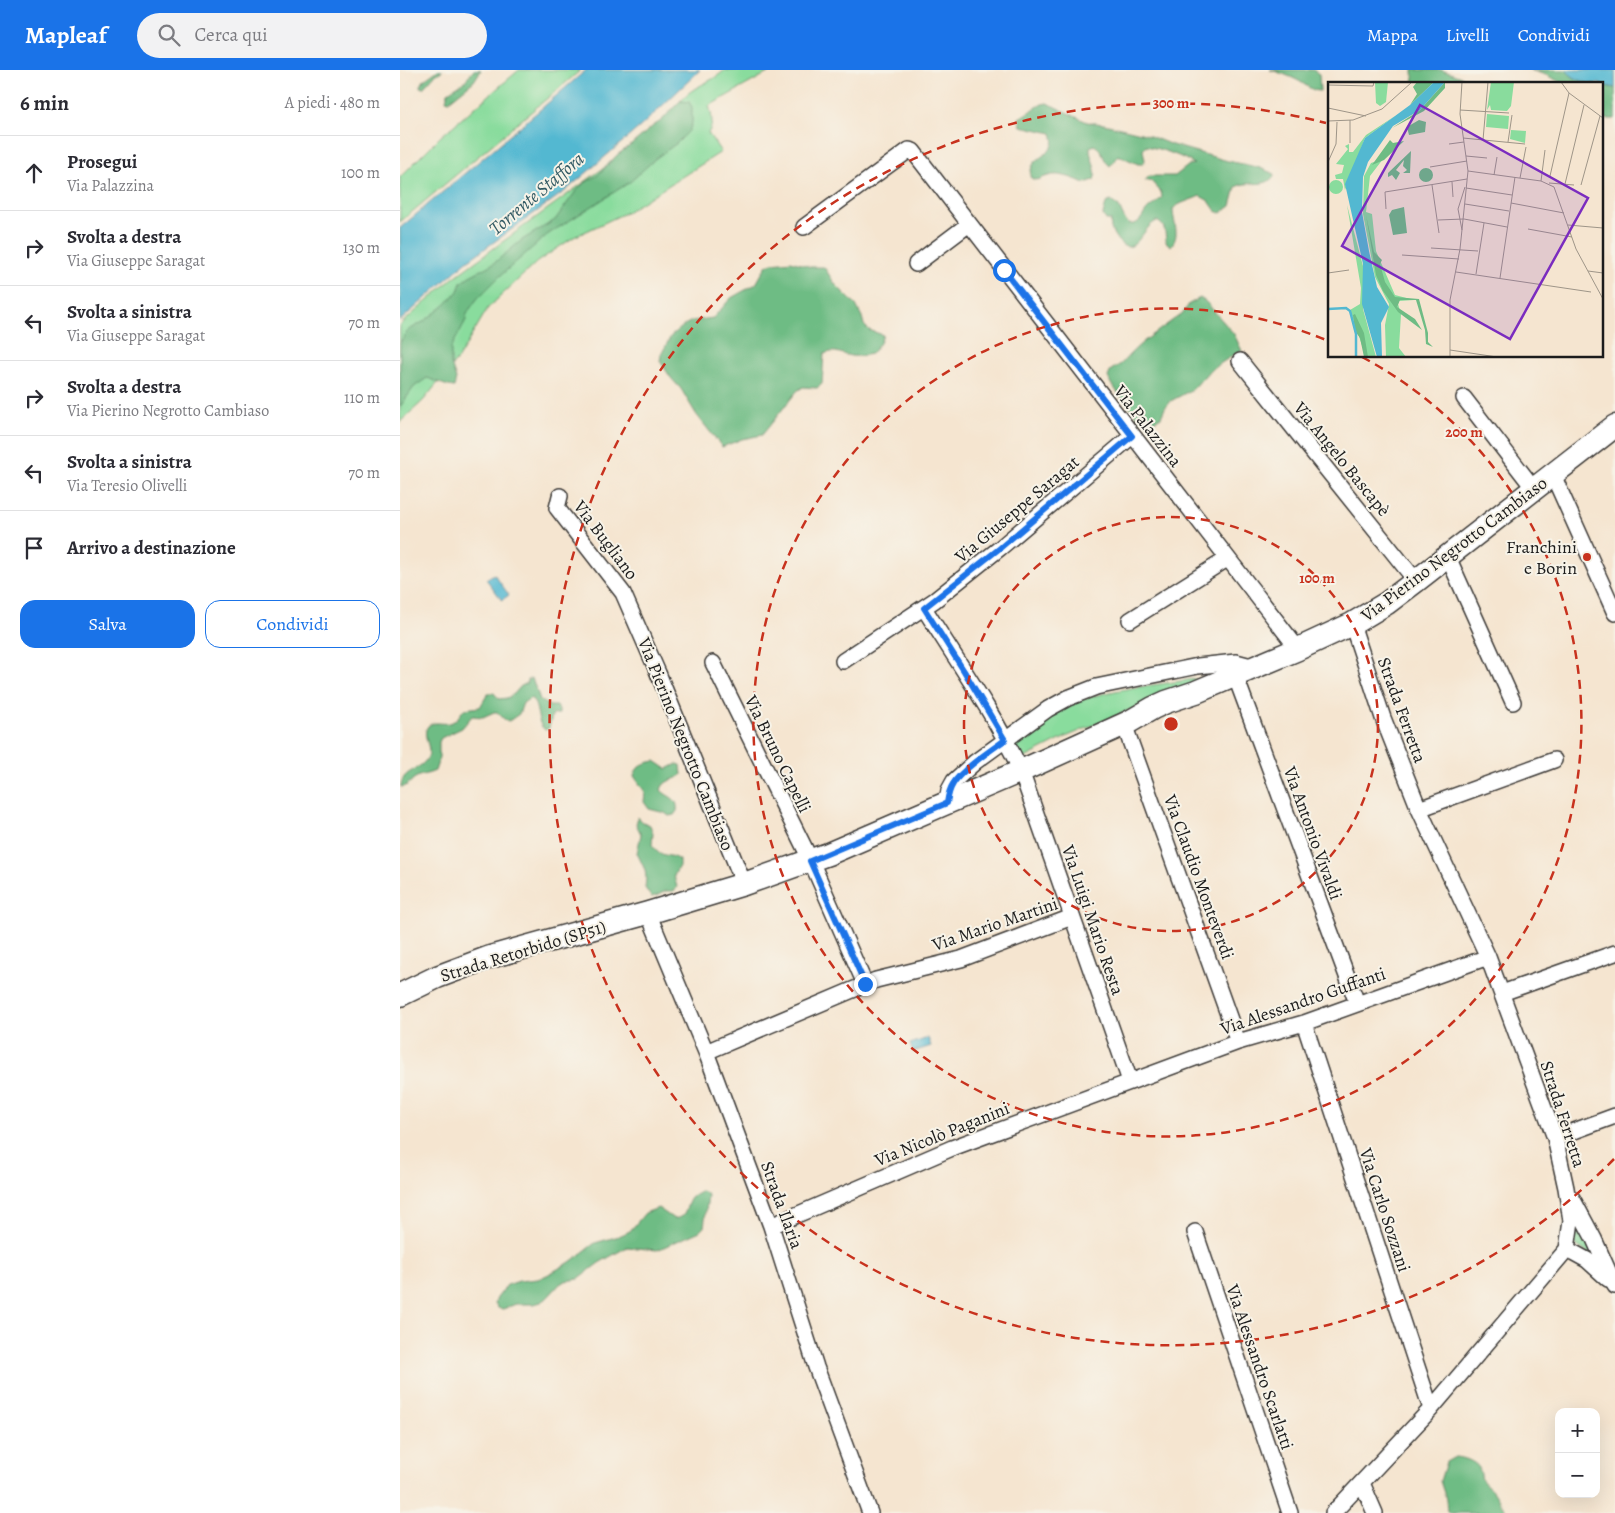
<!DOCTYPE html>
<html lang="it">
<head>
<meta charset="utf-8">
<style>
  body { margin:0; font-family:Alegreya,serif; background:#f2f2f3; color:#2b2b33 }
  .controls { position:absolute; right:15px; bottom:15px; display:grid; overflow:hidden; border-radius:10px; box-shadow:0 5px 20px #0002 }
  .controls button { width:45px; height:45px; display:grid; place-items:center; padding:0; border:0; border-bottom:1px solid #e1e1e2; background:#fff; color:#2b2b33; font:25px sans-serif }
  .stop { position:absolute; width:15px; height:15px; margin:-11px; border:4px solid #1a73e8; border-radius:50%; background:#fff }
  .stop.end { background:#1a73e8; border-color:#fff; box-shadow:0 1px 5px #0008 }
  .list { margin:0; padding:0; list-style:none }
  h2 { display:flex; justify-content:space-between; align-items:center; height:65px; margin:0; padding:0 20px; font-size:21px }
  h2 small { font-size:16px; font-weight:400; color:#7c7c81 }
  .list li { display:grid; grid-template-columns:32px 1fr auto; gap:15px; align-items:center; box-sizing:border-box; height:75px; padding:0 20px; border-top:1px solid #e1e1e2 }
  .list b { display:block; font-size:19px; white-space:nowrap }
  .list p { margin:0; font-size:16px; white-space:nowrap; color:#7c7c81 }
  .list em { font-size:16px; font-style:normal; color:#7c7c81 }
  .actions { display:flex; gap:10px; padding:15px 20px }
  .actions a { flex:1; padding:11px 0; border:1px solid #1a73e8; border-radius:15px; text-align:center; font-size:18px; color:#1a73e8 }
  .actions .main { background:#1a73e8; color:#fff }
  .icon { flex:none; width:28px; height:28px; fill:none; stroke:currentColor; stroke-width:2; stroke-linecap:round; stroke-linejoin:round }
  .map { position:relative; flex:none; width:1215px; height:1443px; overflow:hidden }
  header { display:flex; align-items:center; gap:30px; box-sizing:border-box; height:70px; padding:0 25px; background:#1a73e8; color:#fff }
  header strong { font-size:24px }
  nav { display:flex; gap:28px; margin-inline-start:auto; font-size:18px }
  .search { width:350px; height:45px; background:#f2f2f3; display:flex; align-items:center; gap:12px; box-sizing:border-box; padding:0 18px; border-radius:28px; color:#7c7c81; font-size:19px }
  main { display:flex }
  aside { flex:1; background:#fff }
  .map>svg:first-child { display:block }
  .green { fill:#89dc9d; stroke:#527c5c }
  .forest { fill:#6ebc84; stroke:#456c50 }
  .water { fill:#53b8d1; stroke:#386a76 }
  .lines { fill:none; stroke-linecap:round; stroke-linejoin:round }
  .street-casing { stroke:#3d3a37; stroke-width:18 }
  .secondary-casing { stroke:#3d3a37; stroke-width:25 }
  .street { stroke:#fff; stroke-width:15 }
  .secondary { stroke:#fff; stroke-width:22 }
  .route { stroke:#1a73e8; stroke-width:6 }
  .ring { fill:none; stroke:#c8321e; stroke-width:2.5; stroke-dasharray:9 6 }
  .poi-dot { fill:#c8321e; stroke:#f7f3e8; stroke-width:2 }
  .labels { text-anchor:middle; stroke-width:4; stroke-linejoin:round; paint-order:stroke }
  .street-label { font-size:18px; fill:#1c1c1c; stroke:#f7f3e8 }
  .poi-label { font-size:18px; fill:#1c1c1c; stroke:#f7f3e8; text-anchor:end }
  .water-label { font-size:19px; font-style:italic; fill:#325a64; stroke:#f7f3e8 }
  .inset-river { fill:none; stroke:#53b8d1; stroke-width:2.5 }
  .inset-road { fill:none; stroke:#9e9588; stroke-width:1 }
  .view { fill:#7b2cbf; fill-opacity:0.15; stroke:#7b2cbf; stroke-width:2.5 }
  .inset-edge { fill:none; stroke:#1c1c1c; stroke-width:2.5 }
  .centre { fill:#c8321e; stroke:#f7f3e8; stroke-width:2.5 }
  .ring-label { font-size:15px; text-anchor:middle; font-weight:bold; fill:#c8321e; stroke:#f7f3e8; stroke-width:4; stroke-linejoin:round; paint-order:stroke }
</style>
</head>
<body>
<header>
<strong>Mapleaf</strong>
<div class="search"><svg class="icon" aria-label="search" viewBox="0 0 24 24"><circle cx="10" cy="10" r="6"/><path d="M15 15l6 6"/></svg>Cerca qui</div>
<nav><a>Mappa</a><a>Livelli</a><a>Condividi</a></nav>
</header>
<main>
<aside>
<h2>6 min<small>A piedi · 480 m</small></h2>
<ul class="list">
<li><svg class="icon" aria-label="ahead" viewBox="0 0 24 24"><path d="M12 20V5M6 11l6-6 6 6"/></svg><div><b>Prosegui</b><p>Via Palazzina</p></div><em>100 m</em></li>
<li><svg class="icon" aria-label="right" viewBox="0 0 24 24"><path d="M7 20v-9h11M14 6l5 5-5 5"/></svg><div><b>Svolta a destra</b><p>Via Giuseppe Saragat</p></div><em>130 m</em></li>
<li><svg class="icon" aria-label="left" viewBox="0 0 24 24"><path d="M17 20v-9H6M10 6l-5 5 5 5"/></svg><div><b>Svolta a sinistra</b><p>Via Giuseppe Saragat</p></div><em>70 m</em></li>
<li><svg class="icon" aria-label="right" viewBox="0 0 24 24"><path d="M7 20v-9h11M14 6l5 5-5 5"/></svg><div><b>Svolta a destra</b><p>Via Pierino Negrotto Cambiaso</p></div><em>110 m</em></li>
<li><svg class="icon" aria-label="left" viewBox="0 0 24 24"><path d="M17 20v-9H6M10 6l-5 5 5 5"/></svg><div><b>Svolta a sinistra</b><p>Via Teresio Olivelli</p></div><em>70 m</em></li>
<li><svg class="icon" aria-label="arrive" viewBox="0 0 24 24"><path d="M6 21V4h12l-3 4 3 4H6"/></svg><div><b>Arrivo a destinazione</b></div></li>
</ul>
<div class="actions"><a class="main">Salva</a><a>Condividi</a></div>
</aside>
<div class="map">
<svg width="1215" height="1443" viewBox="0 0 1215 1443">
  <rect width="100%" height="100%" fill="#f7f3e8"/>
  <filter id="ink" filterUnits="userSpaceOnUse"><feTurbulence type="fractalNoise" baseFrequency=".02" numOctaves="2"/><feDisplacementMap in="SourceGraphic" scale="10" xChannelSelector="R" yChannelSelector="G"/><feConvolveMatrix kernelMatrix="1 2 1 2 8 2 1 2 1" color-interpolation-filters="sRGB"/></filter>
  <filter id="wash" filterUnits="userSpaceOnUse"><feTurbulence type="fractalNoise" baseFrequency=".0096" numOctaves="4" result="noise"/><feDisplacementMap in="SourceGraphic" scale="20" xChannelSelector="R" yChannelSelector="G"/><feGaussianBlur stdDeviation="1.12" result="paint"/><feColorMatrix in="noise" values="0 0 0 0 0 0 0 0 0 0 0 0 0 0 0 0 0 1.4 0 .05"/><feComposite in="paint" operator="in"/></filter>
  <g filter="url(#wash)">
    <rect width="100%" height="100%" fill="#f5e5d0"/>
    <!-- green -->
    <path class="green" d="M 119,0 L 181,0 L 0,152 L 0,107 L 40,67 Z
      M 325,0 L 373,0 L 309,36 C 312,45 314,55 308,63 L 321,82 L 225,143 L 174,167 L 137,192 L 88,238 L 59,287 L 23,331 L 0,352 L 0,255 L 53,208 L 268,51 L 289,32 L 280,31 C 294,15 309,14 325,0 Z
      M 794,609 L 798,610 L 789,615 L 668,666 L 623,689 L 614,676 L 617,670 C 634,658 650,643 669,635 C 707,618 753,616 794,609 Z
      M 1177,1155 L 1200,1196 L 1189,1184 L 1173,1173 Z"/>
    <!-- forest -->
    <path class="forest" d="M 38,0 L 43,0 L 34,6 L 23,18 L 20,17 L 24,10 Z
      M 74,0 L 81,0 L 74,11 L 49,31 L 46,30 L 48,22 L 64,12 Z
      M 870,0 L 913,0 L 919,4 L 920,21 C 911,21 905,14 897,10 C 889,6 879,2 870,0 Z
      M 1013,0 L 1041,0 L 1064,8 L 1075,14 L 1014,14 Z
      M 1130,0 L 1166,0 C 1177,13 1183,10 1197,14 L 1164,14 L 1146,5 Z
      M 1201,15 L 1215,18 L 1215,49 L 1201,49 Z
      M 280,31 L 289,32 L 292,37 L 292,53 L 289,61 L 277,73 L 256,88 L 230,112 L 147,165 L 100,206 L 77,229 L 67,243 L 66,250 L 51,278 L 51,294 L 56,309 L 54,317 C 44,316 37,311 27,308 L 14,317 L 0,337 L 0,273 L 7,261 L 23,252 L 45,235 L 58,221 L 61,213 L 68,207 L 94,193 L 122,170 L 155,150 L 176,121 L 183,114 L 198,105 L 217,85 L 231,75 L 253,56 L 261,51 Z
      M 647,33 L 687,52 L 704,54 L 745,64 L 772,75 L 828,91 L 857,97 L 875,104 C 867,120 849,109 836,117 L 831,136 L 821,143 L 816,141 L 809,131 L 800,126 C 792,130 778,133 773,139 C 773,153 781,164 771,176 L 766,172 C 765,162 766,156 757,151 C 741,157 733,196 714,165 C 711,160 710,156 711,150 L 706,150 L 703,145 L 706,133 L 711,131 L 719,137 L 725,150 L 729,154 C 741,156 742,144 749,138 C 754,134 758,132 762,127 L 761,122 L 750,110 L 745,111 L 749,106 L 775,106 L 789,95 L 794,94 C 785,87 758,78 746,76 L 743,80 L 745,90 L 743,94 L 738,94 L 718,85 C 714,89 714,93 710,96 C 702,90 704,80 694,75 L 690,77 C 689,88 699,99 694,110 L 685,113 C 674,109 660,102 648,106 C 640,108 637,113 630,107 C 630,103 631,99 633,95 C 641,83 659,82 652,63 L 621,56 L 619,48 L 642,34 Z
      M 391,191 L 411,197 L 424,197 L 435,214 L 456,235 L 462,247 L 464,255 L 469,260 L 483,265 L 480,273 L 471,284 C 465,285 457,287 451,286 C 440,284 435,279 424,284 L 422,314 L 417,318 L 403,317 L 397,321 L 371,354 L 362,365 L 342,369 L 322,377 L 296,344 L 281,319 L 271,308 L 260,291 L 261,285 L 271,266 L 286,254 L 292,251 L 313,248 L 331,228 L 356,214 L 366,196 L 372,193 Z
      M 800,228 L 806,232 L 834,264 L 842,281 L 835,284 L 809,301 L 793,319 L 769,332 L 765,338 L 761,347 L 756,350 L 741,351 L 711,314 L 708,307 L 711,300 L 721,294 L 731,283 L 743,272 L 784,242 L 789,234 Z
      M 132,608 C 134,616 138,622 140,630 L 150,636 L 157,636 L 159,640 L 159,644 L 155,644 L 152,646 L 149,658 L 145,660 C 135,652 140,637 131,628 L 123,633 L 119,644 L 109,651 L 105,650 L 97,642 L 94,642 L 83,647 L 72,646 L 62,658 L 41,668 L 39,672 L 39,689 L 35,701 C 27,705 21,704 15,708 C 9,712 9,716 1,717 C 1,701 18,701 26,690 C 35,679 20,666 28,656 C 35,649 46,657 54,651 C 58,648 61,643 64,639 L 80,637 L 87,625 L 90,623 L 94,623 L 99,629 L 107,628 L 114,624 L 121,616 L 127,613 L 127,610 Z
      M 255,691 L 267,699 L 277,694 L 281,695 L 282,705 C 274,711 264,709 261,720 C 268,728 279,727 277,741 L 274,745 L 269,746 L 265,743 L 249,739 L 244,732 L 245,722 L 234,706 C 237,695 244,693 255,691 Z
      M 238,747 L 243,752 L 250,755 L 253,763 L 252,775 C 264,790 267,782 279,790 L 279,796 L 274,806 L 277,817 L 274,821 L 266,821 L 256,826 L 251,827 L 245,818 L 246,808 L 245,800 L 237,783 L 241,764 L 236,754 Z
      M 302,1121 L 308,1125 L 304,1157 L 300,1161 L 257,1180 L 227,1177 L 199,1193 L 178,1209 L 165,1211 L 160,1214 L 146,1229 L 141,1232 L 134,1234 L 116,1234 L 103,1239 L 98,1238 L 95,1233 L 97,1228 L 107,1215 L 119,1211 L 138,1209 L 149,1204 L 170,1192 L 195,1173 L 219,1166 L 230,1161 L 245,1143 L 258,1138 L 274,1149 C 289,1146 284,1138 291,1128 C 294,1125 299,1123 302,1121 Z
      M 1055,1387 C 1062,1387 1075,1391 1079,1398 C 1081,1402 1081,1406 1082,1410 C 1085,1415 1090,1417 1093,1421 C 1099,1429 1101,1437 1109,1443 L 1050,1443 L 1047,1441 L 1046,1429 L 1040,1411 L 1046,1392 Z"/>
    <!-- water -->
    <path class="water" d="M 186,0 L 300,0 L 241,56 L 164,122 L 66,192 L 0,251 L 0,158 L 142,38 Z
      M 1166,0 L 1215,0 L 1215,18 L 1201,15 L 1201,14 C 1187,14 1175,11 1166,0 Z
      M 94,504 L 109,525 L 102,530 L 86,509 Z
      M 528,968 L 531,976 L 513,982 L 510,974 Z"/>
  </g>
  <g filter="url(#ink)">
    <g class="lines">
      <!-- street casing -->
      <g class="street-casing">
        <path id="street" d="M 404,157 L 509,80 L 513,81 L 898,579
          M 516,194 L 569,154
          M 840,291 L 1016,511
          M 1064,328 L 1135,420
          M 1153,405 L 1215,543
          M 160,426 L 157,438 L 223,523 L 258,603 L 344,814
          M 1048,487 L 1113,632
          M 524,538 C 557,591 594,643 621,701 L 730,1011
          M 730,550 L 827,489
          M 443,591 L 535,530 L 600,478 L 732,366
          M 313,593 L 411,791 L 465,914
          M 835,605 L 957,933
          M 724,654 L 838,972
          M 547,733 L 549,720 L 554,711 L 575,692 L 648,639 L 668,628 L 696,617 L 798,596 L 836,592 L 855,597
          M 1019,739 L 1154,690
          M 248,843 L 306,982 L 371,1156 L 416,1297 L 470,1443
          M 1102,923 L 1215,883
          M 904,953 L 1031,1339
          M 306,982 L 476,910 L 561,889 L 672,847
          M 1155,1068 L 1215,1046
          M 1172,1128 L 1194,1169 L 1215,1216
          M 371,1156 L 552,1078 L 838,972 L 904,953 L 1088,887
          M 795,1162 L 890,1443
          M 1167,1179 L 1187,1190 L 1208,1209
          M 962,1413 L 975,1443
          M 933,1443 L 1031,1339 L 1167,1179 L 1171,1151 L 1166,1118 L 1155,1068 L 1088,887 L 1019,739 L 983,648 L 952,554"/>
      </g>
      <!-- secondary casing -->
      <g class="secondary-casing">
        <path id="secondary" d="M 0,925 L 37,907 L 90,887 L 248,843 L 344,814 L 428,784 L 621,701 L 729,652 L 753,638 L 766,632 L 796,622 L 898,579 L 952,554 L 987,533 L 1016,511 L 1215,356"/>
      </g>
      <!-- street -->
      <use href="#street" class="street"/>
      <!-- secondary -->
      <use href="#secondary" class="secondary"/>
    </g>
  </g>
  <g class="lines" filter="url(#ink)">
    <!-- route -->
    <path class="route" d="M 465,914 L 410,791 L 547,733 C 548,726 549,720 553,714 C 561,700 591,680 605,670 L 564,601 L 524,538 L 600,478 L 732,366 L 604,200"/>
  </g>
  <!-- distance rings -->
  <g class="ring">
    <circle cx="771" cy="654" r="207"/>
    <path d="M962 287A414 414 0 1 1 926 270"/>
    <path d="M1214 1089A621 621 0 1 1 926 53"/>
  </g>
  <!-- markers -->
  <circle class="poi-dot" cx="1187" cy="487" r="5"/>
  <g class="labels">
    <!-- street labels -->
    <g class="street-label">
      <text transform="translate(748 356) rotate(52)" y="6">Via Palazzina</text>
      <text transform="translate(942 389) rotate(51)" y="6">Via Angelo Bascapè</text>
      <text transform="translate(617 439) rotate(-40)" y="6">Via Giuseppe Saragat</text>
      <text transform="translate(206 470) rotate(53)" y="6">Via Bugliano</text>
      <text transform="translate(1054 479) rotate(-37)" y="6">Via Pierino Negrotto Cambiaso</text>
      <text transform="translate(1002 640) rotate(70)" y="6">Strada Ferretta</text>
      <text transform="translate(286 674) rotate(68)" y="6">Via Pierino Negrotto Cambiaso</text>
      <text transform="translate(378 684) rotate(64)" y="6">Via Bruno Capelli</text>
      <text transform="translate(913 763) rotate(70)" y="6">Via Antonio Vivaldi</text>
      <text transform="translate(799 807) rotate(70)" y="6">Via Claudio Monteverdi</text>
      <text transform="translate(693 850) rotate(71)" y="6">Via Luigi Mario Resta</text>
      <text transform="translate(595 854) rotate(-19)" y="6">Via Mario Martini</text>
      <text transform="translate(123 881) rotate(-17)" y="6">Strada Retorbido (SP51)</text>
      <text transform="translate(903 931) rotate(-19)" y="6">Via Alessandro Guffanti</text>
      <text transform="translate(1163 1044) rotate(72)" y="6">Strada Ferretta</text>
      <text transform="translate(542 1064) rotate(-22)" y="6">Via Nicolò Paganini</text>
      <text transform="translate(382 1135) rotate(70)" y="6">Strada Ilaria</text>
      <text transform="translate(985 1140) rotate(72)" y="6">Via Carlo Sozzani</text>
      <text transform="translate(860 1297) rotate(71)" y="6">Via Alessandro Scarlatti</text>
    </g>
    <!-- poi labels -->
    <g class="poi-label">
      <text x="1177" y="483">Franchini<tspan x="1177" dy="21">e Borin</tspan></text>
    </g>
    <!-- water labels -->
    <g class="water-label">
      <text transform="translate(136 123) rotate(-40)" y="7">Torrente Staffora</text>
    </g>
  </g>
  <!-- overview -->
  <g transform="translate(928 12)">
    <rect width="275" height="275" fill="#f5e5d0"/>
    <path d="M 47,0 L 60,0 L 58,20 L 52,24 L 48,21 ZM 163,0 L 186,0 L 183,24 L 179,29 L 163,28 L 162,23 L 159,28 ZM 159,32 L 181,34 L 180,47 L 158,45 ZM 67,34 L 37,56 L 17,108 L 15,97 L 8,97 L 7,93 L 14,91 L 16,83 L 8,82 L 20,67 L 17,64 L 21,62 L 21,70 L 25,70 L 38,53 ZM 183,48 L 198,49 L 197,61 L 182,57 ZM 55,77 L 42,94 L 38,130 L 44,132 L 48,169 L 67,213 L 86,218 L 71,219 L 70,222 L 73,232 L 71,266 L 78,275 L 58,275 L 57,243 L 61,222 L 47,195 L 35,132 L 36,94 L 43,81 ZM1 105a7 7 0 1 1 14 0a7 7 0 1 1-14 0ZM 19,123 L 35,184 L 35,227 L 48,275 L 38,275 L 22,228 L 32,222 L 33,206 Z" fill="#89dc9d"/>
    <path d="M 89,0 L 106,0 L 82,23 L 89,12 L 85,5 ZM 117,0 L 117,6 L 96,29 L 64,46 L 92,28 ZM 91,38 L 98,40 L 97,50 L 81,53 L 79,45 ZM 62,58 L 65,61 L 76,59 L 56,78 L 44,83 ZM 83,69 L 82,91 L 75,91 L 79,88 L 75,84 L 76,78 L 68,88 L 72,91 L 68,98 L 64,93 L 60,95 L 60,91 ZM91 93a7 7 0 1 1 14 0a7 7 0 1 1-14 0ZM 76,125 L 79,151 L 65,153 L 61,133 L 64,128 ZM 38,133 L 46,170 L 54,178 L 52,182 L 57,200 L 67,215 L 91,217 L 100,251 L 100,260 L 105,265 L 98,262 L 97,248 L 88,218 L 72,218 L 69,225 L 87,237 L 94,248 L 70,230 L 55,209 L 48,193 ZM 27,232 L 36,251 L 40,275 L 36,275 L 32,256 L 27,249 L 25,233 Z" fill="#6ebc84"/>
    <path d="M 106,0 L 117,0 L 92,28 L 65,44 L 40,80 L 35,95 L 34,130 L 41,169 L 49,205 L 61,225 L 53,241 L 54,275 L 49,275 L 34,222 L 35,182 L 17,102 L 37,56 L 82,23 Z" fill="#53b8d1"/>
    <path class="inset-river" d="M 0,227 L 18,226 L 22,229 L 28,252 L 28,275"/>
    <path class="inset-road" d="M 233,0 L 241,11 L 275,36M 0,3 L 45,4 L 46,0M 0,26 L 38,34M 132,28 L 181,31M 22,38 L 22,61M 0,39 L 25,38 L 54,27 L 84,0M 135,56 L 197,62M 155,58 L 160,0M 180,60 L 184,33M 121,62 L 136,60M 138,74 L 159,76M 0,80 L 8,62 L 9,40M 102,85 L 139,79M 140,89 L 213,99 L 226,105 L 248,167 L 275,217M 166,93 L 169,75M 222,94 L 241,11M 192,96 L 198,65M 213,99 L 217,68M 124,100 L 125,115M 221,101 L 246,103M 237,102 L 256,23M 104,103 L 111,151M 253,103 L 272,34M 138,106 L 184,113M 0,115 L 0,132M 183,121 L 236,131M 137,122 L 181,129M 58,127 L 57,110 L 139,97M 110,138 L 136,137 L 179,145M 240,143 L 275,146M 200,147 L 244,155M 134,148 L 130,127 L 137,105M 103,166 L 150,169M 74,173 L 131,177M 260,189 L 275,191M 128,190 L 263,210M 0,191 L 21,188M 148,192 L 156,141M 172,196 L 187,95M 122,268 L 169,275M 122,275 L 122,218 L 132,167 L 140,89 L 132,32 L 134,0"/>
    <path class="view" d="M 92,23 L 260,116 L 182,257 L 14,164 Z"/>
    <rect width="275" height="275" class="inset-edge"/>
  </g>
  <circle cx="771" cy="654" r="8" class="centre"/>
  <g class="ring-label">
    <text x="771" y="38">300 m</text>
    <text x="1064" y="367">200 m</text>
    <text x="917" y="513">100 m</text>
  </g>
</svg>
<div class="controls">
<button>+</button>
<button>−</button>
</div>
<div class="stop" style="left:604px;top:200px"></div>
<div class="stop end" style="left:465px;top:914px"></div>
</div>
</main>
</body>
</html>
